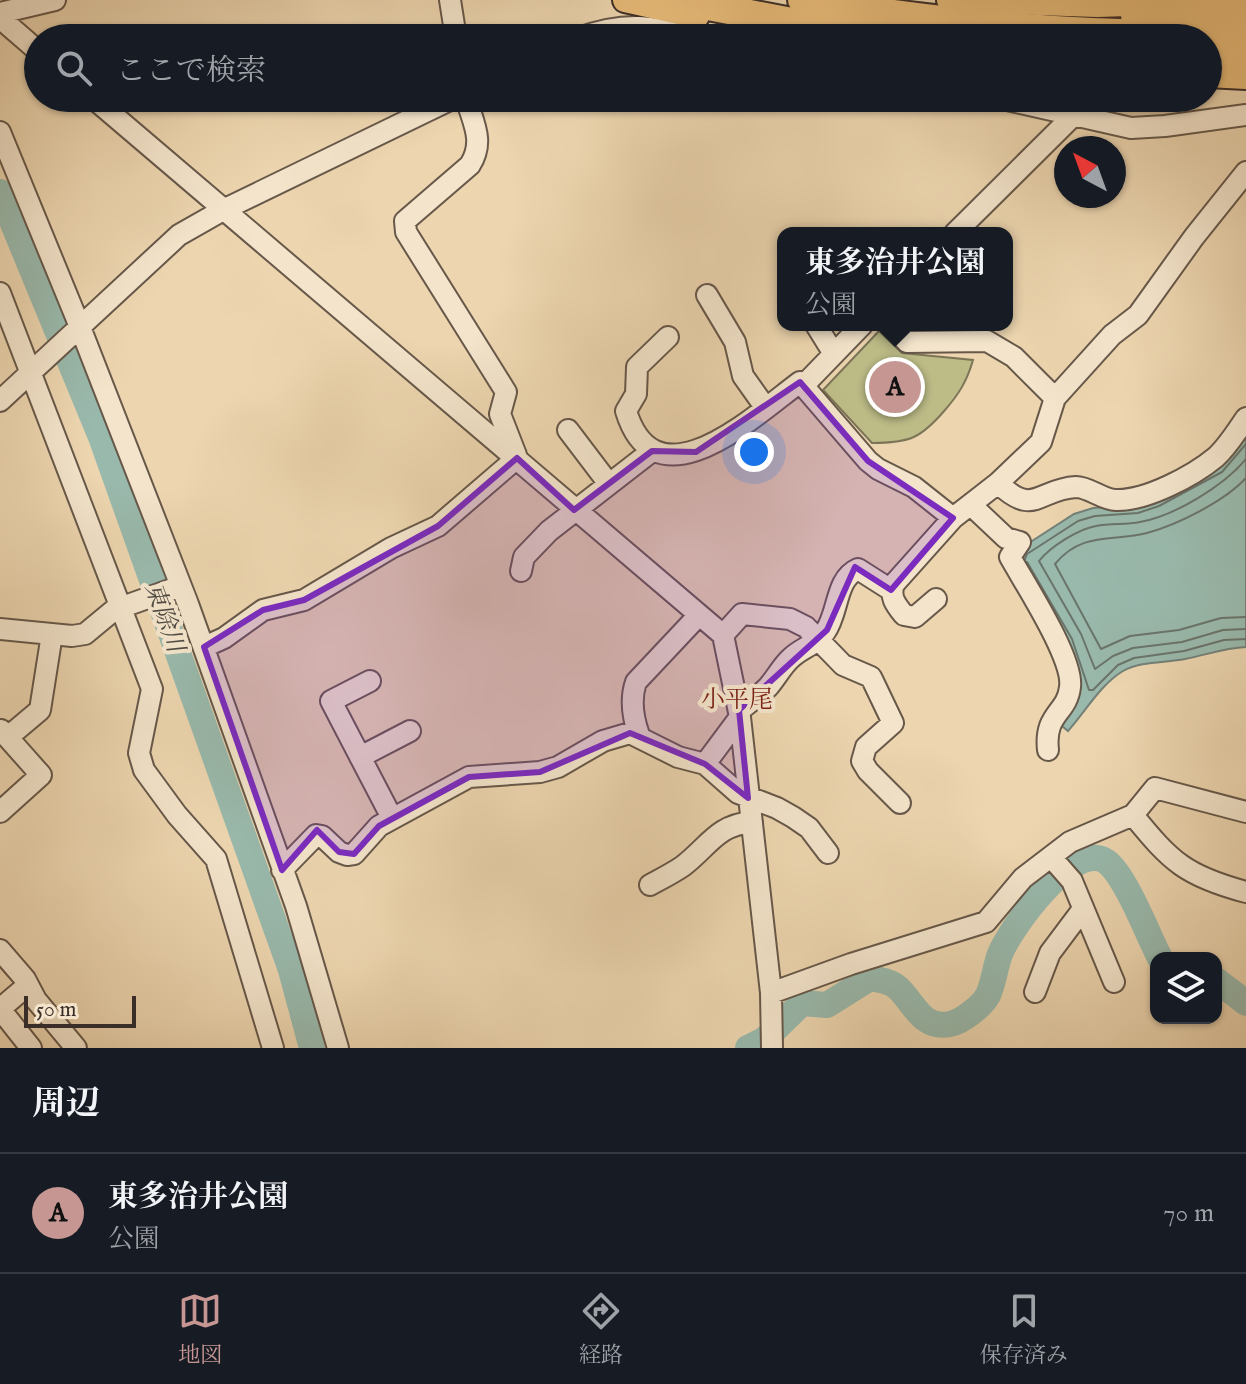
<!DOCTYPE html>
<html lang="ja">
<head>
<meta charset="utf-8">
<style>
  body { margin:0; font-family:"IM FELL English","Noto Serif JP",serif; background:#242831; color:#f1f3f6 }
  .controls { position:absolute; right:24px; bottom:24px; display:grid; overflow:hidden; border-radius:16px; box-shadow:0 2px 6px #0004 }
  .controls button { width:72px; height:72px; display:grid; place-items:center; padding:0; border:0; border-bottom:2px solid #363941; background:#171b24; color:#f1f3f6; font:40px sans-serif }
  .compass { position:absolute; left:1054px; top:136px; width:72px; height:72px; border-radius:50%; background:#171b24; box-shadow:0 2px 6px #0004; rotate:319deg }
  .scale { position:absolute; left:24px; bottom:20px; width:112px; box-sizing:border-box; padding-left:8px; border:4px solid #3b2e29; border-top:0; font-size:22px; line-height:28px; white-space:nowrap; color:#3b2e29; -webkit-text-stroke:6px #f3e4cb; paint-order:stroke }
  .you { position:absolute; left:754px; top:452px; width:28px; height:28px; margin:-20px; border:6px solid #fff; border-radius:50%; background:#1a73e8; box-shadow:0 0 0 12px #1a73e833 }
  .badge { display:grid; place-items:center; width:52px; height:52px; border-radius:50%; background:#c59692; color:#111; font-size:26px; font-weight:700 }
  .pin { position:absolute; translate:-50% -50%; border:4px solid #fff; box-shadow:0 2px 8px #0006 }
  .popup { position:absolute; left:777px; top:227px; width:236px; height:104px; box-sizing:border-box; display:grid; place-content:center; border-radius:16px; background:#171b24; filter:drop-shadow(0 2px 6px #0005); font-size:26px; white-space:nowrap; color:#9ea1a6 }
  .popup b { font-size:30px; color:#f1f3f6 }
  .popup::after { content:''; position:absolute; left:50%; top:100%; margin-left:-16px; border:16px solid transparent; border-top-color:#171b24 }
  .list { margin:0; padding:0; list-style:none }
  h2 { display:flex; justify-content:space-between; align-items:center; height:104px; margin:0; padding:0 32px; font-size:34px }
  h2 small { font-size:26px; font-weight:400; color:#9ea1a6 }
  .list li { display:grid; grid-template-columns:52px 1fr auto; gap:24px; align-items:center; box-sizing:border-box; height:120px; padding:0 32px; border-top:2px solid #363941 }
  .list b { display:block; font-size:30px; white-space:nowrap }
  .list p { margin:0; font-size:26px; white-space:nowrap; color:#9ea1a6 }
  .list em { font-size:26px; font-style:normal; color:#9ea1a6 }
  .icon { flex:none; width:44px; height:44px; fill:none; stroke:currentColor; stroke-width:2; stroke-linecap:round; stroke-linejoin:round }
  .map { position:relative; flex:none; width:1246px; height:1048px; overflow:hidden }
  .search { position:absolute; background:#171b24; box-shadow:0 2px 6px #0004; left:24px; right:24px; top:24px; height:88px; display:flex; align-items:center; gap:20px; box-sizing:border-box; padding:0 28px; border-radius:44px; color:#9ea1a6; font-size:30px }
  .sheet { height:224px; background:#171b24 }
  nav { display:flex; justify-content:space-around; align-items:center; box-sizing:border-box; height:112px; border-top:2px solid #363941; background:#171b24; font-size:22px; color:#9ea1a6 }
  nav a { display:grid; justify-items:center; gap:4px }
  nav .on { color:#c59692 }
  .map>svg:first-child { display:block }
  .green { fill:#bdbc87; stroke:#7c7558; stroke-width:2 }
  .water { fill:#99b9ac; stroke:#738178; stroke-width:2 }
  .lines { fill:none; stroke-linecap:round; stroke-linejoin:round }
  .shore { stroke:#6a746a; stroke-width:2 }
  .river { stroke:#99b9ac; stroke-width:26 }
  .minor-casing { stroke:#67584a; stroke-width:24 }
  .major-casing { stroke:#3b2e29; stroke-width:28 }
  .highway-casing { stroke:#3b2e29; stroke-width:32 }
  .minor { stroke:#f3e4cb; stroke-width:20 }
  .major { stroke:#e6ba78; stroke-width:24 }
  .highway { stroke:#e6ba78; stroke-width:28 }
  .marked { fill:#7b2cbf; fill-opacity:0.2; stroke:#7b2cbf; stroke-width:6; stroke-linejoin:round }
  .labels { text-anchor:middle; stroke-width:8; stroke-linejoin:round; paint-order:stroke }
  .water-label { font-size:24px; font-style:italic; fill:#4e4a43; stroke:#f3e4cb }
  .neighbourhood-label { font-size:24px; fill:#7a1f14; stroke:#f3e4cb }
</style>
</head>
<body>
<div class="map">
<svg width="1246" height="1048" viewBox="0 0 1246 1048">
  <rect width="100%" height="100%" fill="#ecd5af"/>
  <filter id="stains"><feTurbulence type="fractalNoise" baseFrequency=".0025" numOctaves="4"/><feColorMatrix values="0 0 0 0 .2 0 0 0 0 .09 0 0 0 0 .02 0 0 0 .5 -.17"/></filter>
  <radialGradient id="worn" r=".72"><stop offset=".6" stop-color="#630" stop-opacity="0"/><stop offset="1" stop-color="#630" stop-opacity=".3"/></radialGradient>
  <!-- green -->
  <path class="green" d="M 879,331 L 902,353 L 973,360 C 967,381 959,394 945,410 C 921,438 910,443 872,443 L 823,390 Z"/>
  <!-- water -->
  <path class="water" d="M 1246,431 L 1246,647 C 1224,648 1206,655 1185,659 C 1165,663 1141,661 1123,671 C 1101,684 1085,712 1068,731 L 1056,721 L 1078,687 L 1012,554 L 1074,514 L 1093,508 L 1137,505 Z"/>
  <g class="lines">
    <!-- shore -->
    <path class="shore" d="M 1246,459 C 1224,486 1174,516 1140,522 C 1126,525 1111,523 1096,526 C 1078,529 1050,547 1039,561 L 1081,634 L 1095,669 L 1113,656 L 1133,648 L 1182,642 L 1223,630 L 1246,629
      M 1246,478 C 1225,501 1177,525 1147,533 C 1113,542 1082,531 1055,564 L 1101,649 L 1130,636 L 1179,630 L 1221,618 L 1246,617
      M 1025,559 L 1027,554 L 1078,521 L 1095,516 L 1138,513 L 1159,506 L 1222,472 L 1246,444
      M 1027,562 L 1072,639 L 1089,690 L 1093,690 L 1118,665 L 1134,658 L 1184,651 L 1224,640 L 1246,639"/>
    <!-- river -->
    <path class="river" d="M 0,192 L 101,437 L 291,970 L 312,1048
      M 1216,980 L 1246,1003
      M 748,1048 L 764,1040 L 802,1003 L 827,1005 L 870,978 C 879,980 891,981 898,988 C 914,1003 922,1030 950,1024 C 962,1022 983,1005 988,995 C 994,982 995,967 1000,954 C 1010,929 1074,838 1107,862 C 1126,877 1148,935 1160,958"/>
    <!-- minor casing -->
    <g class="minor-casing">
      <path id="minor" d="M 450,0 L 456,38
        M 0,13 L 55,0
        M 0,18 L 38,51
        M 579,38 C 629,19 658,28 708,38
        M 93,98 L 723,635 L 740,717 L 771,993 L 772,1048
        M 466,98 C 473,123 485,141 470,165 L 405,221 L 406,232 L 506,392 L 500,414 L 516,455
        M 998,98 L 1131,128 L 1165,126 L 1246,115
        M 0,132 L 80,327 L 188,604 L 296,906 L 338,1048
        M 955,233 L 1075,114
        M 0,293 L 152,689 L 139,753 L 144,770 L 177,815 L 216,859 L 273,1048
        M 707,295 L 735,342 L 743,376 L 765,407
        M 816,325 L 834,354
        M 891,325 L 907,342 L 987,341 L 1014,357 L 1055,398
        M 668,337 L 637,367 L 636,394 L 626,411 C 656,509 754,416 800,382 L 868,461 L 878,469 L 914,487 L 953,518
        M 803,386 L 862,325
        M 0,401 L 179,235 L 223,210 L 454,98
        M 568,430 L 609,484
        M 998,483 C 1034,518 1038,489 1076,487 C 1089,487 1103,500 1116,500 C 1146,501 1193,476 1216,457 C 1228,446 1237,431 1246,418
        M 971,505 L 1006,538 L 1020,542 L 1010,557 C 1025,584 1074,659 1070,687 C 1067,714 1044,713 1048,750
        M 521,571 L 524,557 L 549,531 L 652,451
        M 936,599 L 915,617 L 904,615 C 896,605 889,597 894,584 L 953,518 L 998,483 L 1041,442 L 1055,398 L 1112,335 L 1138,315 L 1194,237 L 1246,172
        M 0,629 L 72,636 L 85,634 L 114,610 L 181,586
        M 723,635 L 742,614 L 790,619 L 806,627 L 843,665 L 871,677 L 893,723 L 866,747 L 862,761 L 868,771 L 900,803
        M 204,647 L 224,638 L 263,610 L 304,600 L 391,548 L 438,526 L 517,458
        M 370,681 L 331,701 L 392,818
        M 739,711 C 748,703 759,696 768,687 C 776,678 782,666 791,658 C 801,648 816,645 825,632 C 839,613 835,579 858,569 L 891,590
        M 639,735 C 633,718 630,699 636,682 L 699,615
        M 8,737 L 40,710 L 52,634
        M 360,757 L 410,731
        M 705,764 L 740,717
        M 0,812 L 41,775 L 1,730
        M 1133,815 C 1171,862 1186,876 1246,892
        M 1051,857 L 1072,881 L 1114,982
        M 282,870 L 316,835 L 322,836 L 339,852 L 347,855 L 354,854 L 379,826 L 469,777 L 540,772 L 558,767 L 603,741 L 630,733 L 678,757 L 705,764 L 738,793 L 777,808 L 793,817 L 809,828 L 828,853
        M 650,885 C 661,879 673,873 683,866 C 709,846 717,825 752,822
        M 0,950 L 25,979 L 36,1000 L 76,1048
        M 28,985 L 0,1009 L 31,1048
        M 1035,992 L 1050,953 L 1083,909
        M 771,993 L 851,964 L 986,922 L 1023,878 L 1070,842 L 1133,815 L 1155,788 L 1246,812"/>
    </g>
    <!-- major casing -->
    <g class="major-casing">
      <path id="major" d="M 625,0 L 697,16
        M 949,0 L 1097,5 L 1158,3"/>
    </g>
    <!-- highway casing -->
    <g class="highway-casing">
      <path id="highway" d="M 677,0 L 807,25 L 921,38
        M 802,0 C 948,25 1099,38 1246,33
        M 1135,15 L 1246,9
        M 1208,55 L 1246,54
        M 1208,73 L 1246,75"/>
    </g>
    <!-- minor -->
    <use href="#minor" class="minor"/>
    <!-- major -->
    <use href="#major" class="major"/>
    <!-- highway -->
    <use href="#highway" class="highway"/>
  </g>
  <!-- marked area -->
  <path class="marked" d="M 800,382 L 868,461 L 953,518 L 891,590 L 855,567 L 827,630 L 739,710 L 748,798 L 705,764 L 630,733 L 540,772 L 469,777 L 379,826 L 354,854 L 339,852 L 317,830 L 282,870 L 204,647 L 263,610 L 304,600 L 438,526 L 517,458 L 574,510 L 652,451 L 696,452 Z"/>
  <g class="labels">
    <!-- water labels -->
    <g class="water-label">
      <text transform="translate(165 617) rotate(70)" y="8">東除川</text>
    </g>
    <!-- neighbourhood labels -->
    <g class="neighbourhood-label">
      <text x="737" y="707">小平尾</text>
    </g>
  </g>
  <rect width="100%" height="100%" filter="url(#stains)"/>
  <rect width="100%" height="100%" fill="url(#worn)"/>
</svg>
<div class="controls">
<button><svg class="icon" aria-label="layers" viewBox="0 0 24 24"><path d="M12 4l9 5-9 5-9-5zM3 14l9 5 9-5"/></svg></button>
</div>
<svg class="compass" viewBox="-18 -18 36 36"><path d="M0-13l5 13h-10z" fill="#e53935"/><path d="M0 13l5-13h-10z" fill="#9ea1a6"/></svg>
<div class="scale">50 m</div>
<div class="you"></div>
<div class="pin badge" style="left:895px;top:387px">A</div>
<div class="popup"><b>東多治井公園</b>公園</div>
<div class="search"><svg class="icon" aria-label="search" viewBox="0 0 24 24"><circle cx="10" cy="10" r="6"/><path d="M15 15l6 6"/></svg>ここで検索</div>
</div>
<section class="sheet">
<h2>周辺<small></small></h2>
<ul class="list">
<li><span class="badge">A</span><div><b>東多治井公園</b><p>公園</p></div><em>70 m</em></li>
</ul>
</section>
<nav>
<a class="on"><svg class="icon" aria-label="map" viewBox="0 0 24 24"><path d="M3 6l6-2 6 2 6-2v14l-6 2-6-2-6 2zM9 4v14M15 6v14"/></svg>地図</a>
<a><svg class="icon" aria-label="directions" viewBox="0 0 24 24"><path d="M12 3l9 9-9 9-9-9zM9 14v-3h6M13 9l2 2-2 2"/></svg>経路</a>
<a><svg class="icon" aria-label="saved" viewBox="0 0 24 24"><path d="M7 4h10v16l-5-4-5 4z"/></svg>保存済み</a>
</nav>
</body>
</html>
